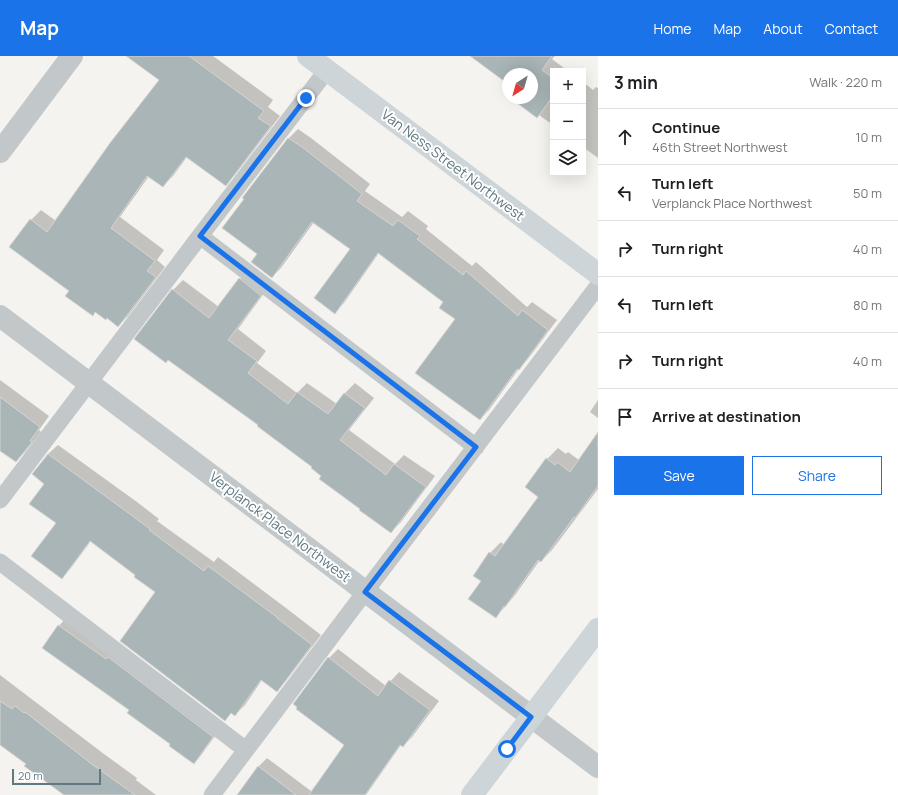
<!DOCTYPE html>
<html lang="en">
<head>
<meta charset="utf-8">
<style>
  body { margin:0; font-family:Manrope,sans-serif; background:#f6f6f6; color:#202124 }
  .controls { position:absolute; right:12px; top:12px; display:grid; overflow:hidden; border-radius:0px; box-shadow:0 4px 16px #0002 }
  .controls button { width:36px; height:36px; display:grid; place-items:center; padding:0; border:0; border-bottom:1px solid #e0e0e0; background:#fff; color:#202124; font:20px sans-serif }
  .compass { position:absolute; left:502px; top:12px; width:36px; height:36px; border-radius:50%; background:#fff; box-shadow:0 4px 16px #0002; rotate:217deg }
  .scale { position:absolute; left:12px; bottom:10px; width:89px; box-sizing:border-box; padding-left:4px; border:2px solid #607983; border-top:0; font-size:11px; line-height:14px; white-space:nowrap; color:#607983; -webkit-text-stroke:3px #fff; paint-order:stroke }
  .stop { position:absolute; width:12px; height:12px; margin:-9px; border:3px solid #1a73e8; border-radius:50%; background:#fff }
  .stop.end { background:#1a73e8; border-color:#fff; box-shadow:0 1px 4px #0008 }
  .list { margin:0; padding:0; list-style:none }
  h2 { display:flex; justify-content:space-between; align-items:center; height:52px; margin:0; padding:0 16px; font-size:17px }
  h2 small { font-size:13px; font-weight:400; color:#757577 }
  .list li { display:grid; grid-template-columns:26px 1fr auto; gap:12px; align-items:center; box-sizing:border-box; height:56px; padding:0 16px; border-top:1px solid #e0e0e0 }
  .list b { display:block; font-size:15px; white-space:nowrap }
  .list p { margin:0; font-size:13px; white-space:nowrap; color:#757577 }
  .list em { font-size:13px; font-style:normal; color:#757577 }
  .actions { display:flex; gap:8px; padding:12px 16px }
  .actions a { flex:1; padding:9px 0; border:1px solid #1a73e8; border-radius:0px; text-align:center; font-size:14px; color:#1a73e8 }
  .actions .main { background:#1a73e8; color:#fff }
  .icon { flex:none; width:22px; height:22px; fill:none; stroke:currentColor; stroke-width:2; stroke-linecap:round; stroke-linejoin:round }
  .map { position:relative; flex:none; width:598px; height:739px; overflow:hidden }
  header { display:flex; align-items:center; gap:24px; box-sizing:border-box; height:56px; padding:0 20px; background:#1a73e8; color:#fff }
  header strong { font-size:19px }
  nav { display:flex; gap:22px; margin-inline-start:auto; font-size:14px }
  main { display:flex }
  aside { flex:1; background:#fff }
  .map>svg:first-child { display:block }
  .shadow { fill:#0003 }
  .building { fill:#a9b5b7; stroke:#d5d4d2 }
  .lines { fill:none; stroke-linecap:round; stroke-linejoin:round }
  .lane { stroke:#c2c7c9; stroke-width:17 }
  .street { stroke:#c2c7c9; stroke-width:22 }
  .secondary { stroke:#cdd5d8; stroke-width:22 }
  .route { stroke:#1a73e8; stroke-width:5 }
  .labels { text-anchor:middle; stroke-width:4; stroke-linejoin:round; paint-order:stroke }
  .street-label { font-size:14px; fill:#607983; stroke:#fff }
</style>
</head>
<body>
<header>
<strong>Map</strong>
<nav><a>Home</a><a>Map</a><a>About</a><a>Contact</a></nav>
</header>
<main>
<div class="map">
<svg width="598" height="739" viewBox="0 0 598 739">
  <rect width="100%" height="100%" fill="#f4f3ef"/>
  <!-- shadow -->
  <path class="shadow" d="M 155,0 L 213,0 L 273,44 L 268,51 L 280,60 L 235,119 L 225,129 L 187,101 L 173,120 L 163,130 L 149,120 L 120,161 L 164,194 L 157,204 L 165,211 L 128,260 L 118,270 L 70,235 L 31,164 L 41,154 L 56,165 L 160,24 Z
    M 471,0 L 555,0 L 552,3 L 568,15 L 553,15 L 553,69 L 539,59 L 521,42 L 532,42 L 532,18 L 508,18 L 508,27 Z
    M 583,26 L 593,34 L 596,31 L 598,32 L 598,102 L 583,91 Z
    M 298,73 L 311,82 L 370,128 L 365,135 L 402,161 L 408,155 L 428,170 L 426,173 L 472,210 L 476,206 L 527,251 L 532,246 L 557,264 L 528,303 L 520,311 L 489,354 L 480,363 L 457,263 L 445,246 L 379,197 L 344,247 L 335,256 L 351,193 L 314,166 L 281,212 L 272,221 L 259,198 L 288,83 Z
    M 250,213 L 270,229 L 238,273 L 266,295 L 257,307 L 297,337 L 307,327 L 337,348 L 345,337 L 355,327 L 374,342 L 349,374 L 395,408 L 404,399 L 435,420 L 401,466 L 391,476 L 361,453 L 313,411 L 259,369 L 173,234 L 183,224 L 219,251 L 240,223 Z
    M 0,324 L 49,360 L 39,374 L 41,376 L 26,395 L 16,405 L 0,393 Z
    M 598,344 L 598,362 L 590,356 Z
    M 598,378 L 598,433 L 552,494 L 541,505 L 540,504 L 515,539 L 506,550 L 495,561 L 483,525 L 474,519 L 490,497 L 501,486 L 504,489 L 539,441 L 527,431 L 547,403 L 558,392 L 566,398 L 568,396 L 579,404 Z
    M 58,389 L 137,446 L 159,463 L 157,465 L 214,506 L 218,501 L 286,552 L 321,579 L 286,625 L 277,635 L 262,624 L 245,649 L 235,659 L 232,656 L 225,664 L 157,536 L 137,519 L 91,485 L 71,512 L 62,522 L 57,466 L 46,427 L 48,398 Z
    M 64,564 L 218,676 L 199,702 L 194,707 L 131,654 L 59,570 Z
    M 338,593 L 386,630 L 399,616 L 439,645 L 412,681 L 403,690 L 401,689 L 366,739 L 237,739 L 258,711 L 267,702 L 311,735 L 318,726 L 322,721 L 345,689 L 329,602 Z
    M 0,619 L 104,698 L 137,722 L 136,724 L 156,739 L 66,739 L 27,707 L 0,687 Z"/>
  <!-- building -->
  <path class="building" d="M 126,0 L 189,0 L 264,55 L 258,62 L 271,70 L 226,130 L 186,101 L 163,131 L 147,120 L 111,172 L 155,205 L 147,215 L 156,221 L 118,271 L 107,262 L 106,264 L 95,256 L 93,260 L 65,240 L 69,235 L 9,191 L 30,163 L 47,176 L 110,87 L 159,24 Z
    M 470,0 L 552,0 L 542,14 L 553,22 L 553,40 L 537,62 L 517,47 L 520,42 L 532,42 L 532,18 L 508,18 L 508,32 L 506,30 L 508,28 Z
    M 288,82 L 302,91 L 362,138 L 357,145 L 393,170 L 398,164 L 420,180 L 417,183 L 463,219 L 466,215 L 518,260 L 522,254 L 548,274 L 519,314 L 517,313 L 480,364 L 415,317 L 455,263 L 439,252 L 443,246 L 378,197 L 335,258 L 314,242 L 350,193 L 312,166 L 272,222 L 251,206 L 257,198 L 222,172 L 244,143 L 242,142 Z
    M 239,222 L 260,239 L 261,240 L 228,284 L 257,305 L 248,317 L 288,348 L 297,336 L 328,358 L 344,337 L 365,352 L 340,384 L 386,419 L 394,408 L 426,431 L 391,477 L 359,454 L 360,453 L 319,423 L 321,420 L 311,412 L 312,411 L 257,370 L 258,369 L 168,304 L 166,307 L 134,283 L 172,233 L 209,262 Z
    M 0,341 L 40,371 L 30,385 L 32,386 L 16,406 L 0,395 Z
    M 598,376 L 598,430 L 575,462 L 574,461 L 541,506 L 538,504 L 505,551 L 504,550 L 496,562 L 468,543 L 481,525 L 473,520 L 489,496 L 495,500 L 538,441 L 525,431 L 546,402 L 555,409 L 557,406 L 570,416 Z
    M 48,398 L 127,456 L 150,473 L 149,474 L 204,515 L 208,510 L 278,562 L 277,562 L 312,589 L 277,636 L 261,624 L 235,660 L 231,657 L 225,665 L 120,585 L 155,536 L 134,521 L 135,519 L 90,485 L 62,523 L 31,500 L 56,467 L 29,448 L 44,428 L 32,418 Z
    M 58,569 L 106,603 L 108,601 L 213,681 L 194,708 L 169,690 L 170,688 L 127,657 L 129,654 L 42,592 Z
    M 328,601 L 378,640 L 389,624 L 430,654 L 403,691 L 400,689 L 365,739 L 309,739 L 344,689 L 296,653 L 297,651 L 293,648 Z
    M 0,645 L 12,653 L 15,650 L 24,657 L 25,656 L 93,709 L 135,739 L 64,739 L 24,710 L 26,708 L 0,689 Z
    M 258,710 L 296,739 L 237,739 Z"/>
  <g class="lines">
    <!-- lane -->
    <path class="lane" d="M 200,180 L 476,391
      M 0,444 L 200,180 L 327,14
      M 0,506 L 246,694
      M 212,739 L 365,536 L 598,230"/>
    <!-- street -->
    <path class="street" d="M 0,96 L 72,0
      M 0,260 L 598,711"/>
    <!-- secondary -->
    <path class="secondary" d="M 308,0 L 598,218
      M 472,739 L 598,573"/>
  </g>
  <g class="lines">
    <!-- route -->
    <path class="route" d="M 306,42 L 200,180 L 476,391 L 365,536 L 531,661 L 507,693"/>
  </g>
  <g class="labels">
    <!-- street labels -->
    <g class="street-label">
      <text transform="translate(453 109) rotate(37)" y="5">Van Ness Street Northwest</text>
      <text transform="translate(280 471) rotate(37)" y="5">Verplanck Place Northwest</text>
    </g>
  </g>
</svg>
<div class="controls">
<button>+</button>
<button>−</button>
<button><svg class="icon" aria-label="layers" viewBox="0 0 24 24"><path d="M12 4l9 5-9 5-9-5zM3 14l9 5 9-5"/></svg></button>
</div>
<svg class="compass" viewBox="-18 -18 36 36"><path d="M0-13l5 13h-10z" fill="#e53935"/><path d="M0 13l5-13h-10z" fill="#757577"/></svg>
<div class="scale">20 m</div>
<div class="stop" style="left:507px;top:693px"></div>
<div class="stop end" style="left:306px;top:42px"></div>
</div>
<aside>
<h2>3 min<small>Walk · 220 m</small></h2>
<ul class="list">
<li><svg class="icon" aria-label="ahead" viewBox="0 0 24 24"><path d="M12 20V5M6 11l6-6 6 6"/></svg><div><b>Continue</b><p>46th Street Northwest</p></div><em>10 m</em></li>
<li><svg class="icon" aria-label="left" viewBox="0 0 24 24"><path d="M17 20v-9H6M10 6l-5 5 5 5"/></svg><div><b>Turn left</b><p>Verplanck Place Northwest</p></div><em>50 m</em></li>
<li><svg class="icon" aria-label="right" viewBox="0 0 24 24"><path d="M7 20v-9h11M14 6l5 5-5 5"/></svg><div><b>Turn right</b></div><em>40 m</em></li>
<li><svg class="icon" aria-label="left" viewBox="0 0 24 24"><path d="M17 20v-9H6M10 6l-5 5 5 5"/></svg><div><b>Turn left</b></div><em>80 m</em></li>
<li><svg class="icon" aria-label="right" viewBox="0 0 24 24"><path d="M7 20v-9h11M14 6l5 5-5 5"/></svg><div><b>Turn right</b></div><em>40 m</em></li>
<li><svg class="icon" aria-label="arrive" viewBox="0 0 24 24"><path d="M6 21V4h12l-3 4 3 4H6"/></svg><div><b>Arrive at destination</b></div></li>
</ul>
<div class="actions"><a class="main">Save</a><a>Share</a></div>
</aside>
</main>
</body>
</html>
